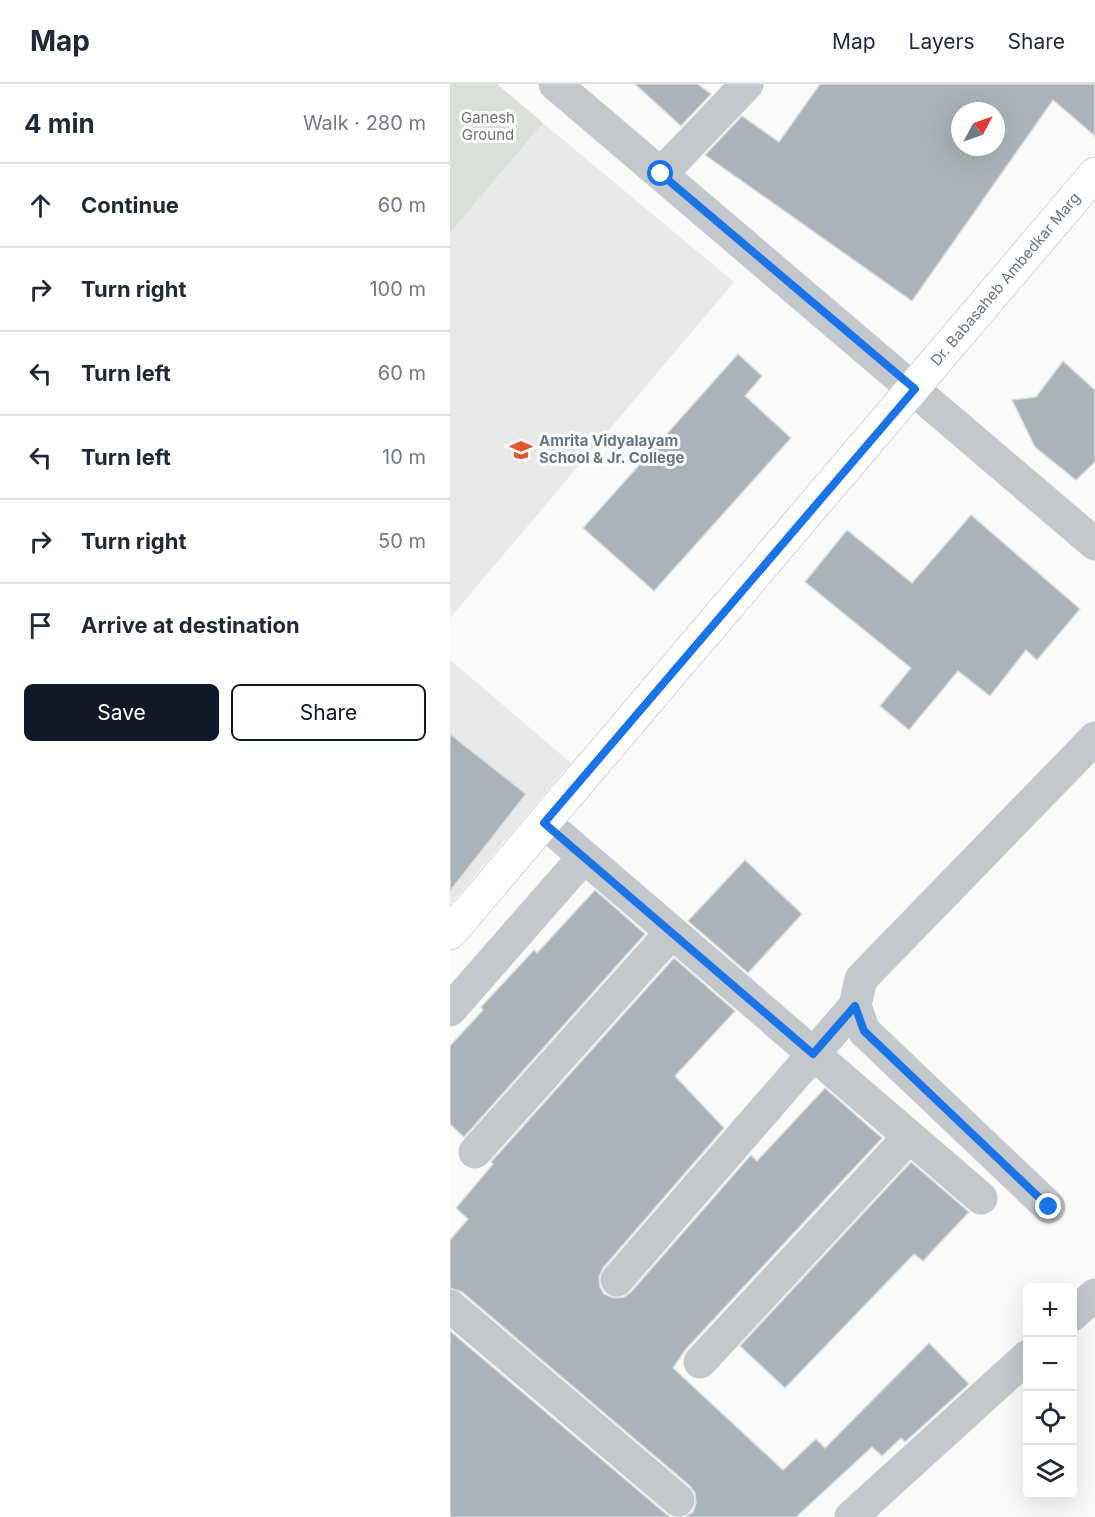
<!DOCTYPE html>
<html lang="en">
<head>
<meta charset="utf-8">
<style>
  body { margin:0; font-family:Inter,sans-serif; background:#f6f6f7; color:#1f2937 }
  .controls { position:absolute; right:18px; bottom:18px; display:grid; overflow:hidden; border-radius:9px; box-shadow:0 6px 24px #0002 }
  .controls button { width:54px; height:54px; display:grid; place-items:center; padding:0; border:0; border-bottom:2px solid #e0e1e3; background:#fff; color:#1f2937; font:30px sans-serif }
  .compass { position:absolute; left:501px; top:18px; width:54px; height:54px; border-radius:50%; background:#fff; box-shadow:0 6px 24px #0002; rotate:49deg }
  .stop { position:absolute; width:18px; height:18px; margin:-14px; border:4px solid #1a73e8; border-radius:50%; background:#fff }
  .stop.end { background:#1a73e8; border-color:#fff; box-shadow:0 2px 6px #0008 }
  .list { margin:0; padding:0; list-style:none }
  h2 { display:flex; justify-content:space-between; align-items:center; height:78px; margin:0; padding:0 24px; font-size:26px }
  h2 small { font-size:20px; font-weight:400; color:#747a83 }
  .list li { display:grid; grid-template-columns:39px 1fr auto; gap:18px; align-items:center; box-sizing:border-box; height:84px; padding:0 24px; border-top:2px solid #e0e1e3 }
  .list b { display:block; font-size:22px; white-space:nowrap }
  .list em { font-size:20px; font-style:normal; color:#747a83 }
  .actions { display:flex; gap:12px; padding:18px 24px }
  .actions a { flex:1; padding:14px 0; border:2px solid #111827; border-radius:9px; text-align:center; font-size:21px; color:#111827 }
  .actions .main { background:#111827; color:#fff }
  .icon { flex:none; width:33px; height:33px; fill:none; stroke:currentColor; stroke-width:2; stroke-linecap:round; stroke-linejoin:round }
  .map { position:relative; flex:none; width:645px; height:1433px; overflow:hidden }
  header { display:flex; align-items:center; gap:36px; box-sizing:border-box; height:84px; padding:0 30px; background:#fff; border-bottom:2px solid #e0e1e3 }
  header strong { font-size:28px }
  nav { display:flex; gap:33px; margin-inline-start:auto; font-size:21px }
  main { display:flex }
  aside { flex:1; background:#fff }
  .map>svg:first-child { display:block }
  .built { fill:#e8e9e9 }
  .green { fill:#dadfd7 }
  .building { fill:#aab3b9; stroke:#dcdcda; stroke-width:1.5; fill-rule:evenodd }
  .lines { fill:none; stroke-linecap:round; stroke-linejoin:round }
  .major-casing { stroke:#b5babe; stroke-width:34 }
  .minor { stroke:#c3c8cc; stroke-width:33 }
  .major { stroke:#fff; stroke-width:33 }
  .route { stroke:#1a73e8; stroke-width:8 }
  .labels { text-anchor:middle; stroke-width:6; stroke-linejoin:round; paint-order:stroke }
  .park-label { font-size:15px; fill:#687a64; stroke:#fff }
  .street-label { font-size:15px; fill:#657683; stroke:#fff }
  .poi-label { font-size:15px; font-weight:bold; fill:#657683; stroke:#fff; text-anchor:start }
</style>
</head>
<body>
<header>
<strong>Map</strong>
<nav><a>Map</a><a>Layers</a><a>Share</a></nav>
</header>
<main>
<aside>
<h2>4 min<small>Walk · 280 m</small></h2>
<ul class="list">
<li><svg class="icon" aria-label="ahead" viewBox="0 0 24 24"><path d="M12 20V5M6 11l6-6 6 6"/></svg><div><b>Continue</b></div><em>60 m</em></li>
<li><svg class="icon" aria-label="right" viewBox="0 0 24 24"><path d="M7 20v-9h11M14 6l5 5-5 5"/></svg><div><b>Turn right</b></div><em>100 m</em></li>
<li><svg class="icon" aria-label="left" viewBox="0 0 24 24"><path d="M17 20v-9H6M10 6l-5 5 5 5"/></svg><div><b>Turn left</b></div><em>60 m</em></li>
<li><svg class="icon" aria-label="left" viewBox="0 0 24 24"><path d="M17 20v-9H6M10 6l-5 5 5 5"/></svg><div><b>Turn left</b></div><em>10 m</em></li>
<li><svg class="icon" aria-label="right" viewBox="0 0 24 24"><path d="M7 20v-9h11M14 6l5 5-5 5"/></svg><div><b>Turn right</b></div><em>50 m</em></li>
<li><svg class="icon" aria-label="arrive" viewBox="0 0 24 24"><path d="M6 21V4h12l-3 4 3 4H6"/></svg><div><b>Arrive at destination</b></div></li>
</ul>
<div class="actions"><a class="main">Save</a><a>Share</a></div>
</aside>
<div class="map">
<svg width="645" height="1433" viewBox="0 0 645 1433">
  <rect width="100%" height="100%" fill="#fafaf8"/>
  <!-- built -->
  <path class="built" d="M 93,39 L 284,198 L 0,534 L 0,149 Z
    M 0,576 L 121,679 L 0,821 Z"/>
  <!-- green -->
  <path class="green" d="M 0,0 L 47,0 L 93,39 L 0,149 Z"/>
  <!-- building -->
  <path class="building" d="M 185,0 L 247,0 L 261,10 L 231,42 Z
    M 370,0 L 645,0 L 645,52 L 603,16 L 462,217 L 255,71 L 292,32 L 329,58 ZM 510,27 L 546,27 L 546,63 L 510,63 Z
    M 288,270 L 312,292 L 295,312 L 341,354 L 204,507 L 133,444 Z
    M 613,277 L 645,306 L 645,378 L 626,396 L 585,363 L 562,316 L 586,313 Z
    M 521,431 L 630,525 L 587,576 L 576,566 L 540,612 L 508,587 L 459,646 L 430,622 L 461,584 L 355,498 L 397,446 L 462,499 Z
    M 0,650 L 76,710 L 0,807 Z
    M 295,776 L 352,830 L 298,889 L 238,837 Z
    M 145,806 L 195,850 L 14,1053 L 0,1040 L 0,962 L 33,926 L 31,923 L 84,866 L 87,869 Z
    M 224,874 L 285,927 L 225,992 L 274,1044 L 153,1184 L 149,1193 L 150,1203 L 154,1210 L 164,1214 L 174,1213 L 181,1208 L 301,1071 L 307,1077 L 375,1004 L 432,1054 L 236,1265 L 223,1284 L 333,1386 L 366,1355 L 375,1364 L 479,1259 L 519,1300 L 455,1358 L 451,1354 L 432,1372 L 422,1363 L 346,1433 L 235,1433 L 243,1428 L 246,1419 L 245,1409 L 240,1402 L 12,1208 L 0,1204 L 0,1156 L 18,1135 L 6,1124 L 43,1080 L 41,1078 Z
    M 461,1078 L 519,1128 L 473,1177 L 464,1170 L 335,1304 L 290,1262 Z
    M 0,1247 L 216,1430 L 221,1433 L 0,1433 Z"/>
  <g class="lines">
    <!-- major casing -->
    <g class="major-casing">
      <g id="major">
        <path id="s1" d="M 0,849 L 645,90"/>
      </g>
    </g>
    <!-- minor -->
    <path class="minor" d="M 105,0 L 645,460
      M 211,90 L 297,0
      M 95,739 L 531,1114
      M 0,926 L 134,773
      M 25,1068 L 222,848
      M 599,1123 L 414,947 L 405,922 L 411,895 L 645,654
      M 167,1196 L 405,922
      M 0,1222 L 228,1416
      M 622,1231 L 645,1211
      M 250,1278 L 459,1053
      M 401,1433 L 578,1272"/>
    <!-- major -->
    <use href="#major" class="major"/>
  </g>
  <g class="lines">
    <!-- route -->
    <path class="route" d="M 211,90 L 465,305 L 94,739 L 363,970 L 405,922 L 414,947 L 599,1123"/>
  </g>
  <!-- icons -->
  <defs>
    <g id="school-bare" transform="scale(1.8)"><path d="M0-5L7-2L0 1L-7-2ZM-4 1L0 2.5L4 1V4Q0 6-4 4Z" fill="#e4572e" stroke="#fff" stroke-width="2.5" paint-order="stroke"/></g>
  </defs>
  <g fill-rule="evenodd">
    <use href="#school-bare" x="71" y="366"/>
  </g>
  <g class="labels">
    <!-- park labels -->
    <g class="park-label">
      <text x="38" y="39">Ganesh<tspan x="38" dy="17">Ground</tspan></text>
    </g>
    <!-- street labels -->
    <g class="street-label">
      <text dy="5" stroke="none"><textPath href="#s1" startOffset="858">Dr. Babasaheb Ambedkar Marg</textPath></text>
    </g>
    <!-- poi labels -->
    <g class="poi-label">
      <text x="89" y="362">Amrita Vidyalayam<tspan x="89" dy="17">School &amp; Jr. College</tspan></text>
    </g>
  </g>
</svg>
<div class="controls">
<button>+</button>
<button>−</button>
<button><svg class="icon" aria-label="locate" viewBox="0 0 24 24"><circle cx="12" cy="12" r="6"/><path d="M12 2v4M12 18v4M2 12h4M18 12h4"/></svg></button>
<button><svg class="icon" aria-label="layers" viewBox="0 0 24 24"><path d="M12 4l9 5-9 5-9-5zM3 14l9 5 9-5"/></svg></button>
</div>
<svg class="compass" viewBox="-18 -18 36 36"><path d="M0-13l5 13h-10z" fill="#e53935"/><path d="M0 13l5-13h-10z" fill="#747a83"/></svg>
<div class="stop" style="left:211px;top:90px"></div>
<div class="stop end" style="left:599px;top:1123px"></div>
</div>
</main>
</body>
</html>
